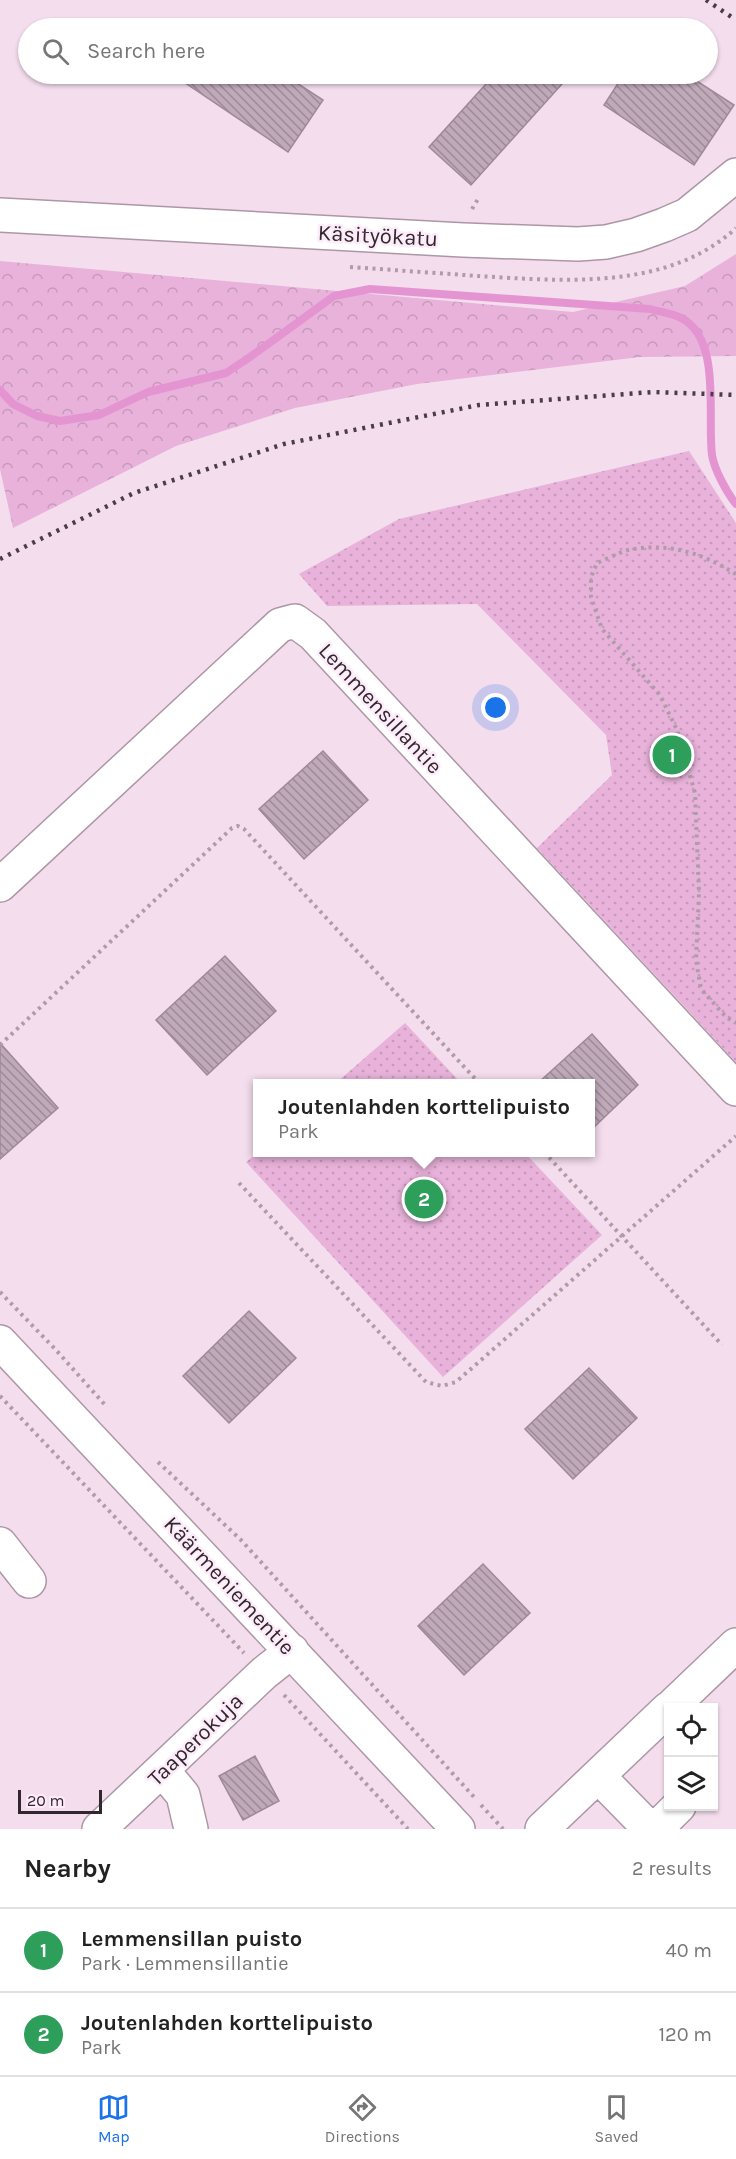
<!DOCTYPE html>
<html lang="en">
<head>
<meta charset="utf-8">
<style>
  body { margin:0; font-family:Karla,sans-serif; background:#f2f2f2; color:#222 }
  .controls { position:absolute; right:18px; bottom:18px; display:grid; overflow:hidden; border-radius:0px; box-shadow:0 2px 4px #0004 }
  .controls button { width:54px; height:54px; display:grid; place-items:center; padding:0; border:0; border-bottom:2px solid #e0e0e0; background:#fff; color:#222; font:30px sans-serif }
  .scale { position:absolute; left:18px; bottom:15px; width:84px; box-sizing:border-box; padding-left:6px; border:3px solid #30282e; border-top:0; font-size:16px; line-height:21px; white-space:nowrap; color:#30282e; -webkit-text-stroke:4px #feebf9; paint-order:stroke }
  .you { position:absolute; left:496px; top:708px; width:21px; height:21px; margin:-15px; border:4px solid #fff; border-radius:50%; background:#1a73e8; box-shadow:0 0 0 9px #1a73e833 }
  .badge { display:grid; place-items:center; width:39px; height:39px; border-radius:50%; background:#1a73e8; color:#fff; font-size:20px; font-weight:700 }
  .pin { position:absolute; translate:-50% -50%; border:3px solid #fff; box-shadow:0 2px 6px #0006 }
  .popup { position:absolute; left:253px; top:1079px; width:342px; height:78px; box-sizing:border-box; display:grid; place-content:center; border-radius:0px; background:#fff; filter:drop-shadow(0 2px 4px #0005); font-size:20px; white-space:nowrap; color:#767676 }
  .popup b { font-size:22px; color:#222 }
  .popup::after { content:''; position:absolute; left:50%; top:100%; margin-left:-12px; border:12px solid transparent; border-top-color:#fff }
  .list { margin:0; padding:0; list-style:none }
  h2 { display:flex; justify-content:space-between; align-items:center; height:78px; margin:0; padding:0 24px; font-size:26px }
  h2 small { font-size:20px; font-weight:400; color:#767676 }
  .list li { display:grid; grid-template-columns:39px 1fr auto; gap:18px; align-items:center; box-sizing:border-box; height:84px; padding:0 24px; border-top:2px solid #e0e0e0 }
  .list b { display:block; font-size:22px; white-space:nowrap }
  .list p { margin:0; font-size:20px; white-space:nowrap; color:#767676 }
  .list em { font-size:20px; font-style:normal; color:#767676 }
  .icon { flex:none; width:33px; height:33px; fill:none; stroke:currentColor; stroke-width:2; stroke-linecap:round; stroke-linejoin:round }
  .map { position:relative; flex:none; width:736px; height:1829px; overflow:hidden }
  .search { position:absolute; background:#fff; box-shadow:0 2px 4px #0004; left:18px; right:18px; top:18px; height:66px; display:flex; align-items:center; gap:15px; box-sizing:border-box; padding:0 21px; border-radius:33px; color:#767676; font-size:22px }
  .sheet { height:246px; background:#fff }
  nav { display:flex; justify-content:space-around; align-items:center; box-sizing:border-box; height:84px; border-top:2px solid #e0e0e0; background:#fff; font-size:16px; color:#767676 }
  nav a { display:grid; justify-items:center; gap:3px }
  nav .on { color:#1a73e8 }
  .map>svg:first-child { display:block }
  .forest { fill:url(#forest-crowns) }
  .park { fill:url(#park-dots) }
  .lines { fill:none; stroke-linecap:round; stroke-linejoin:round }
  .stream { stroke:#e495d1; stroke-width:8 }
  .building { fill:url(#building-back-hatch); stroke:#9f8999; stroke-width:1.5 }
  .minor-casing { stroke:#ad97a7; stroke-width:36 }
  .path { stroke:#ae9ca9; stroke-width:4; stroke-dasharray:3 4.5; stroke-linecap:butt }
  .minor { stroke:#fff; stroke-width:33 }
  .rail { stroke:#483e45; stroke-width:4.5; stroke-dasharray:3 6; stroke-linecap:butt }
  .labels { text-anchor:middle; stroke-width:5; stroke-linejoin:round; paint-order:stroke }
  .street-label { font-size:22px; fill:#30282e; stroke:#feebf9 }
</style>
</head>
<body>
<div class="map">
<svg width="736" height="1829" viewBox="0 0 736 1829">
  <defs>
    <pattern id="forest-crowns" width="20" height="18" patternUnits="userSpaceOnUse" patternTransform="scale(1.5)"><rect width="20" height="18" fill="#e8b2da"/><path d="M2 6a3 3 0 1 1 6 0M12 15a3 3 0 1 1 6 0" fill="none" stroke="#c799bb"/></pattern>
    <pattern id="park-dots" width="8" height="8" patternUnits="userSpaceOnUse" patternTransform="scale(1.5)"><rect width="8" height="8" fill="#e8b2da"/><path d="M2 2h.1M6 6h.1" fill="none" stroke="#c799bb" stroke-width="1.8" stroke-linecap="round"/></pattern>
    <pattern id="building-back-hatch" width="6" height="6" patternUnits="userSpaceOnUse" patternTransform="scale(1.5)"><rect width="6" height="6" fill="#c0aaba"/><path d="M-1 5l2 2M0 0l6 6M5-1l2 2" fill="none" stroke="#9c8a98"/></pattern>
  </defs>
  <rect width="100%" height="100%" fill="#f4dded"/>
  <!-- forest -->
  <path class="forest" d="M 736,254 L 736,356 L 640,357 L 417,384 L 295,408 L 176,446 L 13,528 L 0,469 L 0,261 L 573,312 L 685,286 Z"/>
  <!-- park -->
  <path class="park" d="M 689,451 L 736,523 L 736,1062 L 537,848 L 612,775 L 606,735 L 477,604 L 327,606 L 299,574 L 399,519 Z
    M 405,1023 L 461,1083 L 336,1083 Z
    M 258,1152 L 525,1153 L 602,1235 L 443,1377 L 246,1162 Z"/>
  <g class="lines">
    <!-- stream -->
    <path class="stream" d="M 0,390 L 13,404 L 37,416 L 60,421 L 99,415 L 148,392 L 226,373 L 250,357 L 334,296 L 370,289 L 650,309 C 660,312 672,313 681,318 C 722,338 707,417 712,455 C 714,469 727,493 736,504"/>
  </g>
  <!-- building -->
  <path class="building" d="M 172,74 L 283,74 L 323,100 L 288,152 Z
    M 495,74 L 571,74 L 471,185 L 429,147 Z
    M 624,74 L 686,74 L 734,105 L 694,165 L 604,105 Z
    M 323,751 L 368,800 L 304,859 L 259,809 Z
    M 225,956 L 276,1011 L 207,1075 L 156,1020 Z
    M 592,1034 L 638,1085 L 591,1130 L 591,1083 L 538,1083 Z
    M 0,1043 L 58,1108 L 0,1159 Z
    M 249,1311 L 296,1358 L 229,1423 L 183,1376 Z
    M 589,1368 L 637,1418 L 573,1479 L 525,1429 Z
    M 483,1564 L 530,1613 L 464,1675 L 418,1626 Z
    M 255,1756 L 279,1801 L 243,1820 L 219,1776 Z"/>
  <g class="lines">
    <!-- minor casing -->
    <g class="minor-casing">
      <path id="minor" d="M 0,215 L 463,240 L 578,244 L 606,242 L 636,235 L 664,225 L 687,215 L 736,175
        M 0,885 L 280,625 L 295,621 L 313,634 L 736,1089
        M 0,1342 L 458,1829
        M 0,1544 L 29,1581
        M 670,1708 L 736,1645
        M 163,1771 L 183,1795 L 191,1829
        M 598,1776 L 650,1829
        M 99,1829 L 264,1673 L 292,1651
        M 542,1829 L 668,1709
        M 656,1829 L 679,1806"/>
    </g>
    <!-- path -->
    <path class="path" d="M 472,209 L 478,199
      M 350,267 C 393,270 436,273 478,276 C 563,281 668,291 736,228
      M 736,574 C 701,553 670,542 628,550 C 618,553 607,559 597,563 L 591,577 L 591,597 L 602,629 L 660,695 L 677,730 L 695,793 L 699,893 L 696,960 L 701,989 L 726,1017 L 736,1023
      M 0,1045 L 232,828 L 238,826 L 244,829 L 480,1084
      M 544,1152 L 722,1345
      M 239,1183 L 426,1382 L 442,1386 L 456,1382 L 736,1136
      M 0,1292 L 56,1350 L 106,1406
      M 0,1396 L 244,1653
      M 158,1462 L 241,1540 L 474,1797
      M 284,1695 L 408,1829
      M 481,1805 L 503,1829"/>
    <!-- minor -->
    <use href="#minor" class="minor"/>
    <!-- rail -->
    <path class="rail" d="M 706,0 L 736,20
      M 0,559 L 134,493 L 284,444 L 479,405 L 653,392 L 736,395"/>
  </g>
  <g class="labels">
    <!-- street labels -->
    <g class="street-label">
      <text transform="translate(378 235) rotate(3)" y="8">Käsityökatu</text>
      <text transform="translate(381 708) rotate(47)" y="8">Lemmensillantie</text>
      <text transform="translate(230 1585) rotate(47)" y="8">Käärmeniementie</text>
      <text transform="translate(195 1739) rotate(-44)" y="8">Taaperokuja</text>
    </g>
  </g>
</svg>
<div class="controls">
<button><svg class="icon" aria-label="locate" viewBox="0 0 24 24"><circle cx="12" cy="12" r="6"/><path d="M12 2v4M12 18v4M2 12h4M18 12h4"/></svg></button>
<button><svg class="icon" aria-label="layers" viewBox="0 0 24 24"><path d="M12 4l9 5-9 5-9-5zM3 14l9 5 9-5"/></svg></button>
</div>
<div class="scale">20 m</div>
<div class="you"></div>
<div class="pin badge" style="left:672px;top:755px;background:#2e9e5b">1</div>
<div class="pin badge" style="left:424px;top:1199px;background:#2e9e5b">2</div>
<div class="popup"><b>Joutenlahden korttelipuisto</b>Park</div>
<div class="search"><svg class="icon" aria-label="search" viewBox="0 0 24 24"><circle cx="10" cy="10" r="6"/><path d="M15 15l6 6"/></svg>Search here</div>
</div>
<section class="sheet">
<h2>Nearby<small>2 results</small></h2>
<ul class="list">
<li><span class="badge" style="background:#2e9e5b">1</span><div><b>Lemmensillan puisto</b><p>Park · Lemmensillantie</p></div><em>40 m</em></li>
<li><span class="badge" style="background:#2e9e5b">2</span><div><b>Joutenlahden korttelipuisto</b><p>Park</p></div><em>120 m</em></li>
</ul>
</section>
<nav>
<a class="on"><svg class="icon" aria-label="map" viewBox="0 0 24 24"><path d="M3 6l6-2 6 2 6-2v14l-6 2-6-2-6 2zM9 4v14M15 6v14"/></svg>Map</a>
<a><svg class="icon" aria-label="directions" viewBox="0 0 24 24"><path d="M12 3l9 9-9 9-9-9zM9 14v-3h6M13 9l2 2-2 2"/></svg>Directions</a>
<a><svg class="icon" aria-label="saved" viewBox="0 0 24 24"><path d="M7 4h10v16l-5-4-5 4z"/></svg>Saved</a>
</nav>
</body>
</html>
